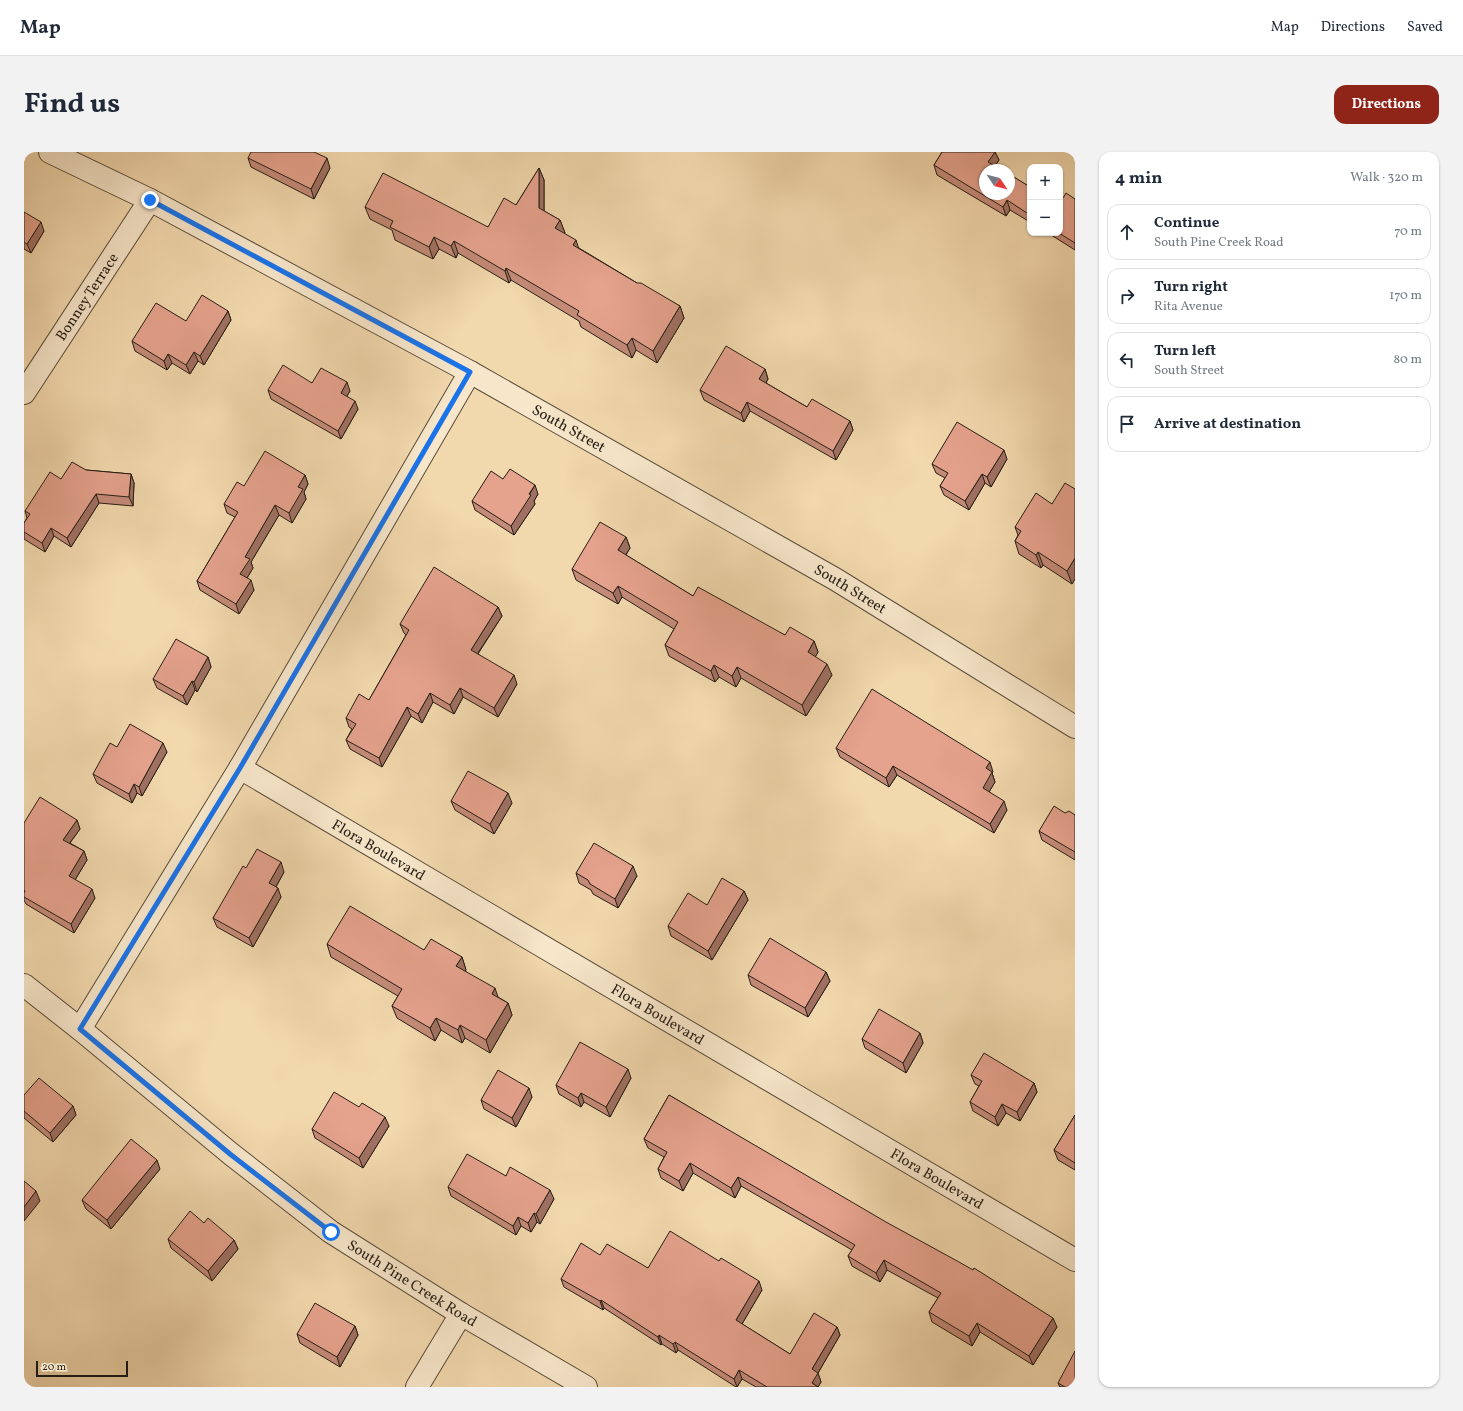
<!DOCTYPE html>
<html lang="en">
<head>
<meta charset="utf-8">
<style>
  body { margin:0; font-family:Vollkorn,serif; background:#f2f2f3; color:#1f2937 }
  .controls { position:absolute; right:12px; top:12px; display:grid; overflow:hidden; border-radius:8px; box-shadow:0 1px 3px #0004 }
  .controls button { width:36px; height:36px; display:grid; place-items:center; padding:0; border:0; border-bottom:1px solid #e0e1e3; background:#fff; color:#1f2937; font:20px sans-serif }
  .compass { position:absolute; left:955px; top:12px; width:36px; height:36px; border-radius:50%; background:#fff; box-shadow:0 1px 3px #0004; rotate:125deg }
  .scale { position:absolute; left:12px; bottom:10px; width:92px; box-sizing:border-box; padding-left:4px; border:2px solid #261e14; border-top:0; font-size:11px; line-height:14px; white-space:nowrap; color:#261e14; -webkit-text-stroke:3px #f7e6ca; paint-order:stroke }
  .stop { position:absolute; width:12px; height:12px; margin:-9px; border:3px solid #1a73e8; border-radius:50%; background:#fff }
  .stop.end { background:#1a73e8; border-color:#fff; box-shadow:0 1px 4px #0008 }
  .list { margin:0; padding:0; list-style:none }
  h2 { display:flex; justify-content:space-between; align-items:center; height:52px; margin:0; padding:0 16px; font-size:17px }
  h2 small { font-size:13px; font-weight:400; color:#747a83 }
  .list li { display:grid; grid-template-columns:26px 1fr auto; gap:12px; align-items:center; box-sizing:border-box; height:56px; margin:0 8px 8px; padding:0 8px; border:1px solid #e0e1e3; border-radius:12px }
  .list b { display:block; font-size:15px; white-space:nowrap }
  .list p { margin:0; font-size:13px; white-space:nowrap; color:#747a83 }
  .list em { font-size:13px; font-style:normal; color:#747a83 }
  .icon { flex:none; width:22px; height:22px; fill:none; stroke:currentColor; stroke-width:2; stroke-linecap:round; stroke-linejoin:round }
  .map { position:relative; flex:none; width:1051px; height:1235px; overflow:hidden; border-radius:12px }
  header { display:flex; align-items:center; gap:24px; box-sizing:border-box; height:56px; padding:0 20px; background:#fff; border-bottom:1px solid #e0e1e3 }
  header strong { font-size:19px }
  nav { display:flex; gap:22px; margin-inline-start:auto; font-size:14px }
  .intro { display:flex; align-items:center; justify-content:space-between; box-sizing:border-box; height:96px; padding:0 24px }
  h1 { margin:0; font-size:28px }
  .button { padding:10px 18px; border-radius:12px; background:#8f2418; color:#fff; font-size:14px; font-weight:700 }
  main { display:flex; gap:24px; padding:0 24px }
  aside { flex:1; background:#fff; border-radius:12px; box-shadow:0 1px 3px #0004 }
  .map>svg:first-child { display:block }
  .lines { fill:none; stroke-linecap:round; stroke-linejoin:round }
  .minor-casing { stroke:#594c3a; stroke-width:24 }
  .minor { stroke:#f7e6ca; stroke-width:22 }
  .wall { fill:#c58b79; stroke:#261e14 }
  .shaded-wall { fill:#a07163; stroke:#261e14 }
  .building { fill:#e5a28d; stroke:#261e14 }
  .route { stroke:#1a73e8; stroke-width:5 }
  .labels { text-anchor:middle; stroke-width:4; stroke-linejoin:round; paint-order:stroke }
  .street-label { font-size:15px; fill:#261e14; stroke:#f7e6ca }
</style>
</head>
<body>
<header>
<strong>Map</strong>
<nav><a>Map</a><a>Directions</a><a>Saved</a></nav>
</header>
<div class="intro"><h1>Find us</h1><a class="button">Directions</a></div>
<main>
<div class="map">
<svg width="1051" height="1235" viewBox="0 0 1051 1235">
  <rect width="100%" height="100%" fill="#f2d8ad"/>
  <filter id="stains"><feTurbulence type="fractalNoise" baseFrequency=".005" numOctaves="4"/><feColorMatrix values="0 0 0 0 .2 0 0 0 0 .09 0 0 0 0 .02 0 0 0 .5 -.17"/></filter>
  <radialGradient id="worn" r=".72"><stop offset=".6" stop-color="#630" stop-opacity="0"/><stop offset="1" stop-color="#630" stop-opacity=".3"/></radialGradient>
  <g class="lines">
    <!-- minor casing -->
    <g class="minor-casing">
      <g id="minor">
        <path id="s1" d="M 26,0 L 126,48 L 446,220 L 811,427 L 1051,575"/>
        <path id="s2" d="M 0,241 L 126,48"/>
        <path id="s3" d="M 216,616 L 1051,1108"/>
        <path id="s4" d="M 0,833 L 56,877 L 207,1002 L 307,1080 L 437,1162 L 562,1235"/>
        <path d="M 56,877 L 216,616 L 446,220"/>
        <path d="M 393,1235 L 437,1162"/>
      </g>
    </g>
    <!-- minor -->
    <use href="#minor" class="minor"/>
  </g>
  <!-- wall -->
  <path class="wall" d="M 918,0 L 971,0 L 975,8 L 971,14 L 1006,35 L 1006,70 L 986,58 L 982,64 L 913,23 L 910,13 Z
    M 224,6 L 306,16 L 290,47 L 227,15 Z
    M 515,16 L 520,28 L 520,59 L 536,68 L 541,81 L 540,82 L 555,96 L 613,131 L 656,154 L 660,166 L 633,211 L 612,198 L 608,206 L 557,175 L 555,169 L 487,128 L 485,131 L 434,101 L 432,106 L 415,97 L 409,107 L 371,88 L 368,78 L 346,67 L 341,55 L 464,75 L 492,53 Z
    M 1039,46 L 1051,47 L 1051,98 L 1024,81 L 1036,81 Z
    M 0,60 L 20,79 L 7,101 L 0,97 Z
    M 204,159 L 207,168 L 180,213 L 174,209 L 166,222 L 148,211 L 143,218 L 111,199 L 108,189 L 162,169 Z
    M 741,217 L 744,227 L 742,231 L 783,255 L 826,269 L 829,278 L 812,308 L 726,259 L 720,270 L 680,248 L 676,238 Z
    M 288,231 L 326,239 L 323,244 L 334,257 L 317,287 L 247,247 L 244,238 Z
    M 983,307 L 967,335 L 961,331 L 945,358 L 920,343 L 916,334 L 921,326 L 912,321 L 908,312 Z
    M 62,318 L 107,322 L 110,331 L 109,354 L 75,351 L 47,395 L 30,384 L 21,400 L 0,387 L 0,371 L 3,366 L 1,359 L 37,327 Z
    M 281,323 L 284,332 L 280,340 L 282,347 L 268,371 L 255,363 L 227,410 L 229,416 L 223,426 L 230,438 L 215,462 L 176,438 L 173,429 L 211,365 L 203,361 L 200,352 L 220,334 Z
    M 479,327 L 514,342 L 510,349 L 511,352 L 490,383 L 451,358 L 448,349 Z
    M 1051,337 L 1051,427 L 1048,432 L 1019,413 L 1017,416 L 995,402 L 991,389 L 994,383 L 991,375 Z
    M 602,385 L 606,396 L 602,403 L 669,444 L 761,483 L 790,489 L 794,500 L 791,505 L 808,523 L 782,564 L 717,526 L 712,535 L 695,525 L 691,530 L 645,504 L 641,493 L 650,477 L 598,445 L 594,452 L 552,428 L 548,417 Z
    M 474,455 L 478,464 L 454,502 L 493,532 L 474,565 L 439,545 L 430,562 L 409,550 L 398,571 L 387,564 L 358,615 L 326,597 L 322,588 L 328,577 L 325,575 L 322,566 L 345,548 L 382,483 L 380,481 L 376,472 Z
    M 184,505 L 187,515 L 173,540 L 171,538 L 163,553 L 133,536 L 129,527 Z
    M 93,595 L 143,600 L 118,644 L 113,641 L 108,651 L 73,631 L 69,622 Z
    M 812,596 L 969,620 L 968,621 L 971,630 L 965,640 L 983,658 L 970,681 L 873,623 L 865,635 L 816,605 Z
    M 427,649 L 488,651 L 470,682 L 431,658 Z
    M 1041,661 L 1051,663 L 1051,708 L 1018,688 L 1015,679 Z
    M 53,668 L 56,677 L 46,691 L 60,699 L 63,708 L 51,728 L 71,746 L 50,781 L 2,752 L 0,748 L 0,671 Z
    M 222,716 L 260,720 L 252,735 L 257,745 L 229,795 L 193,775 L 189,766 Z
    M 552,721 L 613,724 L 594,756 L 569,742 L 567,738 L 555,731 Z
    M 720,739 L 724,748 L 688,808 L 647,784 L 644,774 L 683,753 Z
    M 303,792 L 400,798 L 438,805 L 442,818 L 441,819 L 474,845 L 484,851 L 488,863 L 466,901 L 441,886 L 438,891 L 417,878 L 411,889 L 373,866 L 368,854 L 374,844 L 307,805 Z
    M 802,820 L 806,829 L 784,865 L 727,833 L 724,823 Z
    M 896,881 L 899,891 L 882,921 L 841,896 L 838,887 Z
    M 947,923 L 1010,931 L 1013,940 L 996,969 L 982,961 L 974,974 L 949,959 L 946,950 L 955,934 L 951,932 Z
    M 607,926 L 586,965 L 560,950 L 557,955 L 535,942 L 532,933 Z
    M 0,943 L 49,954 L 52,963 L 29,990 L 0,966 Z
    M 645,943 L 1033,1175 L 1009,1213 L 956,1180 L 948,1194 L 908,1170 L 905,1160 L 914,1146 L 863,1118 L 856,1130 L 828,1114 L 824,1104 L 828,1098 L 717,1034 L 711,1046 L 669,1021 L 659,1039 L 637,1026 L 634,1017 L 640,1005 L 624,996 L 620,987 Z
    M 508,945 L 492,975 L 460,957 L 457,948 Z
    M 1051,963 L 1051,1018 L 1034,1008 L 1030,998 Z
    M 365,974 L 339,1016 L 291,986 L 288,977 Z
    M 136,1017 L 87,1077 L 62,1057 L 58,1048 Z
    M 482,1024 L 530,1047 L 516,1072 L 513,1070 L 507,1080 L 497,1074 L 492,1083 L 427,1044 L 424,1035 Z
    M 180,1071 L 210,1088 L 214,1097 L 188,1129 L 147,1096 L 144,1087 Z
    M 576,1103 L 624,1116 L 738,1138 L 718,1172 L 766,1202 L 813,1175 L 816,1183 L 794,1221 L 797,1230 L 794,1235 L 732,1235 L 718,1227 L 713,1235 L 712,1235 L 654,1198 L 652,1201 L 638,1192 L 637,1193 L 580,1156 L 579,1158 L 540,1135 L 537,1127 Z
    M 331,1174 L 334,1183 L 316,1215 L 276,1191 L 273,1182 Z
    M 1034,1231 L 1051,1235 L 1036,1235 Z"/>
  <!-- shaded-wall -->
  <path class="shaded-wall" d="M 971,0 L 975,8 L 968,18 L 964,10 Z
    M 303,6 L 306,16 L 290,47 L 287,37 Z
    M 515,16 L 520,28 L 520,68 L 515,56 Z
    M 983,48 L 986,58 L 982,64 L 979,55 Z
    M 536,68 L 541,81 L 536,89 L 531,76 Z
    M 17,70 L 20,79 L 7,101 L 3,92 Z
    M 410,85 L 415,97 L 409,107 L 405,95 Z
    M 552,88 L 556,100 L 549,93 Z
    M 430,89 L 434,101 L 432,106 L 427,94 Z
    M 482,116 L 487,128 L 485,131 L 481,119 Z
    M 656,154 L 660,166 L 633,211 L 629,199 Z
    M 204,159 L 207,168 L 180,213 L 176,204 Z
    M 608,186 L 612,198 L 608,206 L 603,193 Z
    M 170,200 L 174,209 L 166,222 L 162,213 Z
    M 144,202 L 148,211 L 143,218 L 140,209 Z
    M 741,217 L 744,227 L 738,237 L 735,227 Z
    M 323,230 L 326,239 L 320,249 L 317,241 Z
    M 331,249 L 334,257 L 317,287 L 314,279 Z
    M 723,250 L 726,259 L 720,270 L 717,261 Z
    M 826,269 L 829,278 L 812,308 L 809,299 Z
    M 980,298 L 983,307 L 967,335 L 963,325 Z
    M 107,322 L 110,331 L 109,354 L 105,345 Z
    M 958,322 L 961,331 L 945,358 L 941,349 Z
    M 281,323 L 284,332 L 280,340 L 282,347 L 268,371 L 265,361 L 274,335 Z
    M 511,333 L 514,342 L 510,349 L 511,352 L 490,383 L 487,374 Z
    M 72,342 L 75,351 L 47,395 L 43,386 Z
    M 251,353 L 255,363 L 227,410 L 229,416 L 220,431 L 216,422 L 221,405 Z
    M 27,376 L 30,384 L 21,400 L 18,391 Z
    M 602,385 L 606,396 L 598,409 L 594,398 Z
    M 1014,400 L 1019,413 L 1017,416 L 1012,403 Z
    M 1051,406 L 1051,427 L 1048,432 L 1043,419 Z
    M 227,428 L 230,438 L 215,462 L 212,452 Z
    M 594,434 L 598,445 L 594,452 L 589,441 Z
    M 474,455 L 478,464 L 450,507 L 447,498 Z
    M 790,489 L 794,500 L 788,511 L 784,500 Z
    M 184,505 L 187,515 L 173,540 L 170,530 Z
    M 803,512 L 808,523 L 782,564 L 778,553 Z
    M 690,513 L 695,525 L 691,530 L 687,519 Z
    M 713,515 L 717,526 L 712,535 L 708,524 Z
    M 490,523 L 493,532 L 474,565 L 470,556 Z
    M 168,529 L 171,538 L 163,553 L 159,544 Z
    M 436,536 L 439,545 L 430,562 L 426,553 Z
    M 406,541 L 409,550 L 398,571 L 394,562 Z
    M 383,555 L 387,564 L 358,615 L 355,606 Z
    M 139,591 L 143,600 L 118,644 L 115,635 Z
    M 966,610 L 969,620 L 968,621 L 971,630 L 962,645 L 959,636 L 962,616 Z
    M 869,614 L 873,623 L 865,635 L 862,626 Z
    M 110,632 L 113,641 L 108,651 L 105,642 Z
    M 484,641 L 488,651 L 470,682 L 466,672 Z
    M 980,649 L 983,658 L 970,681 L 966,672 Z
    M 53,668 L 56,677 L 42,696 L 39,688 Z
    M 60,699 L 63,708 L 48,733 L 45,724 Z
    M 257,710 L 260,720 L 249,740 L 245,731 Z
    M 609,714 L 613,724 L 594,756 L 591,747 Z
    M 254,736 L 257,745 L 229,795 L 225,786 Z
    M 68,737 L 71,746 L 50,781 L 47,772 Z
    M 720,739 L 724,748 L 688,808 L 684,799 Z
    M 438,805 L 442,818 L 437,826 L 432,814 Z
    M 802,820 L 806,829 L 784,865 L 781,856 Z
    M 471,836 L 475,848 L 468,842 Z
    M 484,851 L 488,863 L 466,901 L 462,888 Z
    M 412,866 L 417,878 L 411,889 L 406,876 Z
    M 436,873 L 441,886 L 438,891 L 434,878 Z
    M 896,881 L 899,891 L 882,921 L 879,911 Z
    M 604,917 L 607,926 L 586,965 L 582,955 Z
    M 1010,931 L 1013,940 L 996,969 L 993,960 Z
    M 505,936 L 508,945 L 492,975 L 488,966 Z
    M 557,941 L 560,950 L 557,955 L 554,946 Z
    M 978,952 L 982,961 L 974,974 L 971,965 Z
    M 49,954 L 52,963 L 29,990 L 26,981 Z
    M 361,965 L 365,974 L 339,1016 L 335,1006 Z
    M 133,1008 L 136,1017 L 87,1077 L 83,1068 Z
    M 666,1011 L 669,1021 L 659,1039 L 655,1029 Z
    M 714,1025 L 717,1034 L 711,1046 L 707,1036 Z
    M 526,1038 L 530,1047 L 516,1072 L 512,1062 Z
    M 12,1039 L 16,1049 L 0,1069 L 0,1055 Z
    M 510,1061 L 513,1070 L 507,1080 L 504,1071 Z
    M 494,1065 L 497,1074 L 492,1083 L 489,1074 Z
    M 210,1088 L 214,1097 L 188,1129 L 184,1119 Z
    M 860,1108 L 863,1118 L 856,1130 L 852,1121 Z
    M 735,1129 L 738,1138 L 715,1177 L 712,1168 Z
    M 577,1148 L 580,1156 L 579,1158 L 576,1149 Z
    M 1029,1166 L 1033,1175 L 1009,1213 L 1005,1204 Z
    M 953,1171 L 956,1180 L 948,1194 L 945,1184 Z
    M 331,1174 L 334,1183 L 316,1215 L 313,1205 Z
    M 813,1175 L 816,1183 L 794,1221 L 797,1230 L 794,1235 L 788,1231 L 788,1217 Z
    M 635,1183 L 638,1192 L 637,1193 L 634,1185 Z
    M 651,1190 L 654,1198 L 652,1201 L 649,1192 Z
    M 715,1218 L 718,1227 L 713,1235 L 710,1227 Z"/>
  <!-- building -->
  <path class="building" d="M 227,0 L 290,0 L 303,6 L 287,37 L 224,6 Z
    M 918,0 L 971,0 L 964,10 L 978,18 L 961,18 L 961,42 L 985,42 L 985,22 L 1006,35 L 1006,63 L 983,48 L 979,55 L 910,13 Z
    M 515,16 L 515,56 L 536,68 L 531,76 L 552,88 L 549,93 L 613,131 L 617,131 L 656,154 L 629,199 L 608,186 L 603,193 L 553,163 L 555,159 L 482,116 L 481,119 L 430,89 L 427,94 L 410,85 L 405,95 L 366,75 L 369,69 L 341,55 L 359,21 L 464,75 L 480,46 L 492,53 Z
    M 1042,41 L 1051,47 L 1051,91 L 1035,81 L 1036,81 L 1036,45 L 1039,46 Z
    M 0,60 L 17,70 L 3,92 L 0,90 Z
    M 178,143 L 204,159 L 176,204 L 170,200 L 162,213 L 144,202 L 140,209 L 108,189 L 132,151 L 162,169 Z
    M 702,194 L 741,217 L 735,227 L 783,255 L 788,247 L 826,269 L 809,299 L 723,250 L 717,261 L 676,238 Z
    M 259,213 L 288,231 L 297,216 L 323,230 L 317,241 L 331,249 L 314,279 L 244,238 Z
    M 933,270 L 980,298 L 963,325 L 958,322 L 941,349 L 916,334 L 924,321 L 908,312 Z
    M 241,299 L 281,323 L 274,335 L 279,337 L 265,361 L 251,353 L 221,405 L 226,407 L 216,422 L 227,428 L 212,452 L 173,429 L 214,360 L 200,352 L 213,330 L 220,334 Z
    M 48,310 L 62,318 L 107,322 L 105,345 L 72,342 L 43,386 L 27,376 L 18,391 L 0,380 L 0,371 L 6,362 L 1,359 L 26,320 L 37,327 Z
    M 486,317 L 511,333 L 505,342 L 507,343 L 487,374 L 448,349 L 467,319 L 479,327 Z
    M 1041,331 L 1051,337 L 1051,406 L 1043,419 L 1014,400 L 1012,403 L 991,389 L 997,379 L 991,375 L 1012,341 L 1028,352 Z
    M 576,370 L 602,385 L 594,398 L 669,444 L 674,435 L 761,483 L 766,475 L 790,489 L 784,500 L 803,512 L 778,553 L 713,515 L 708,524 L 690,513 L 687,519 L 641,493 L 654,470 L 594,434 L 589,441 L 548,417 Z
    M 410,415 L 474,455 L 447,498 L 490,523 L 470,556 L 436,536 L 426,553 L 406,541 L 394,562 L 383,555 L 355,606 L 322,588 L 332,572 L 322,566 L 335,542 L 345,548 L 385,478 L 376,472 Z
    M 152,487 L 184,505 L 170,530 L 168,529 L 159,544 L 129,527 Z
    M 848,537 L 966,610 L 962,616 L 968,620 L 959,636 L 980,649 L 966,672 L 869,614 L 862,626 L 812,596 Z
    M 106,572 L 139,591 L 115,635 L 110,632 L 105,642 L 69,622 L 86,591 L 93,595 Z
    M 444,619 L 484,641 L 466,672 L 427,649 Z
    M 16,645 L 53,668 L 39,688 L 60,699 L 45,724 L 68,737 L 47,772 L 0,745 L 0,741 L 1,739 L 0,738 L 0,671 Z
    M 1030,654 L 1041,661 L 1045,659 L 1051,663 L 1051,700 L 1015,679 Z
    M 570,691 L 609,714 L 591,747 L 566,732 L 564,728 L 552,721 Z
    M 233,697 L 257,710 L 245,731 L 254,736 L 225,786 L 189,766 L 219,714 L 222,716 Z
    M 698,726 L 720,739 L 684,799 L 644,774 L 664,741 L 683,753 Z
    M 326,754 L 400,798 L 407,787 L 438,805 L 432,814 L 471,836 L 468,842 L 484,851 L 462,888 L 436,873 L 434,878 L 412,866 L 406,876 L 368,854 L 378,837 L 303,792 Z
    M 746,786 L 802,820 L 781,856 L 724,823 Z
    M 855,857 L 896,881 L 879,911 L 838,887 Z
    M 556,890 L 604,917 L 582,955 L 557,941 L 554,946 L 532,933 Z
    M 960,901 L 1010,931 L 993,960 L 978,952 L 971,965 L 946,950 L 958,929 L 947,923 Z
    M 474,918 L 505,936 L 488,966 L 457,948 Z
    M 15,926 L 49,954 L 26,981 L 0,959 L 0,943 Z
    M 310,940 L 335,955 L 338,951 L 361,965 L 335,1006 L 288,977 Z
    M 645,943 L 862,1070 L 935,1110 L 949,1118 L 950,1116 L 1029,1166 L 1005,1204 L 953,1171 L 945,1184 L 905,1160 L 917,1141 L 860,1108 L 852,1121 L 824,1104 L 831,1093 L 714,1025 L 707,1036 L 666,1011 L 655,1029 L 634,1017 L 643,1000 L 620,987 Z
    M 1051,963 L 1051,1011 L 1030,998 Z
    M 107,987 L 133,1008 L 83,1068 L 58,1048 Z
    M 443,1002 L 482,1024 L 486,1015 L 526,1038 L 512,1062 L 510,1061 L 504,1071 L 494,1065 L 489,1074 L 424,1035 Z
    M 0,1029 L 12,1039 L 0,1055 Z
    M 166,1059 L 180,1071 L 184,1066 L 210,1088 L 184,1119 L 144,1087 Z
    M 646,1079 L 695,1109 L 697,1106 L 735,1129 L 712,1168 L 766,1202 L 790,1161 L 813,1175 L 788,1217 L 794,1221 L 788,1231 L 794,1235 L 743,1235 L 715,1218 L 710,1227 L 651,1190 L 649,1192 L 635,1183 L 634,1185 L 577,1148 L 576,1149 L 537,1127 L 557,1091 L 576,1103 L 583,1092 L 624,1116 Z
    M 291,1151 L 331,1174 L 313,1205 L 273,1182 Z
    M 1051,1199 L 1051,1235 L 1041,1235 L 1034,1231 Z"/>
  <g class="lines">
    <!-- route -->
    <path class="route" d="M 126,48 L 446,220 L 216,616 L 56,877 L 206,1002 L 307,1080"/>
  </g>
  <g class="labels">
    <!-- street labels -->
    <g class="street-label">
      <text dy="5" stroke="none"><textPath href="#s2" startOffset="115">Bonney Terrace</textPath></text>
      <text dy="5" stroke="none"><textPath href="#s1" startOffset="588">South Street</textPath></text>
      <text dy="5" stroke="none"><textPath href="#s1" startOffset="912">South Street</textPath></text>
      <text dy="5" stroke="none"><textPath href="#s3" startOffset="161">Flora Boulevard</textPath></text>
      <text dy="5" stroke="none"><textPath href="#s3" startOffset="485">Flora Boulevard</textPath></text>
      <text dy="5" stroke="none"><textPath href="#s3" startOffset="809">Flora Boulevard</textPath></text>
      <text dy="5" stroke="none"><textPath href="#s4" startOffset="490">South Pine Creek Road</textPath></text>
    </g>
  </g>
  <rect width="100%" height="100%" filter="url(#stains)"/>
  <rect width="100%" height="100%" fill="url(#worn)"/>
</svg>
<div class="controls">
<button>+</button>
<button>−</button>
</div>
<svg class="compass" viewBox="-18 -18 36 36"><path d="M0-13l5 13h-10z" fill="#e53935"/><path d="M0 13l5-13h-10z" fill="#747a83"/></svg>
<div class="scale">20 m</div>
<div class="stop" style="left:307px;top:1080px"></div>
<div class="stop end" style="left:126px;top:48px"></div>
</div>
<aside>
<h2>4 min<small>Walk · 320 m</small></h2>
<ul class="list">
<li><svg class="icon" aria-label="ahead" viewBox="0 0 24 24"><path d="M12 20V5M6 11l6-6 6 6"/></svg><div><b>Continue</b><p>South Pine Creek Road</p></div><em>70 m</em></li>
<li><svg class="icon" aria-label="right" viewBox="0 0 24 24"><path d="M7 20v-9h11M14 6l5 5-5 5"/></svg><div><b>Turn right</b><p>Rita Avenue</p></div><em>170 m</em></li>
<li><svg class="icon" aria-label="left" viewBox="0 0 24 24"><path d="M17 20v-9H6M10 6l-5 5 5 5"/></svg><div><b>Turn left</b><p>South Street</p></div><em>80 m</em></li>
<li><svg class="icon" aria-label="arrive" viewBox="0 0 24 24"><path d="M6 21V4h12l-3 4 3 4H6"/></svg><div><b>Arrive at destination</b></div></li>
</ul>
</aside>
</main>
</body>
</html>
